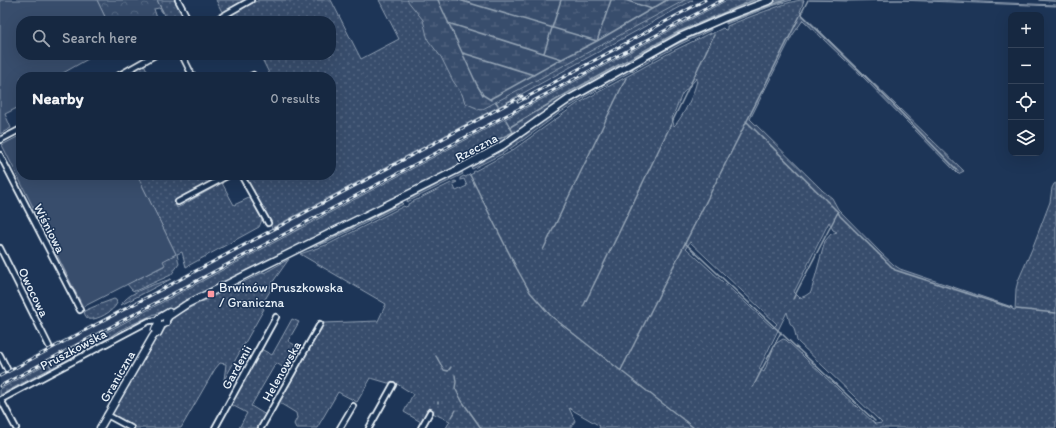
<!DOCTYPE html>
<html lang="en">
<head>
<meta charset="utf-8">
<style>
  body { margin:0; font-family:Itim,sans-serif; background:#23344c; color:#f1f3f6 }
  .controls { position:absolute; right:12px; top:12px; display:grid; overflow:hidden; border-radius:8px; box-shadow:0 4px 16px #0002 }
  .controls button { width:36px; height:36px; display:grid; place-items:center; padding:0; border:0; border-bottom:1px solid #35445a; background:#162841; color:#f1f3f6; font:20px sans-serif }
  .list { margin:0; padding:0; list-style:none }
  h2 { display:flex; justify-content:space-between; align-items:center; height:52px; margin:0; padding:0 16px; font-size:17px }
  h2 small { font-size:13px; font-weight:400; color:#9ea6b1 }
  .icon { flex:none; width:22px; height:22px; fill:none; stroke:currentColor; stroke-width:2; stroke-linecap:round; stroke-linejoin:round }
  .map { position:relative; flex:none; width:1056px; height:428px; overflow:hidden }
  .search { position:absolute; background:#162841; box-shadow:0 4px 16px #0002; left:16px; top:16px; width:320px; height:44px; display:flex; align-items:center; gap:10px; box-sizing:border-box; padding:0 14px; border-radius:16px; color:#9ea6b1; font-size:15px }
  .panel { position:absolute; background:#162841; box-shadow:0 4px 16px #0002; left:16px; top:72px; width:320px; height:108px; border-radius:16px }
  .map>svg:first-child { display:block }
  .built { fill:#2a4162 }
  .grass { fill:url(#grass-dots); stroke:#909fb2; fill-rule:evenodd }
  .forest { fill:url(#forest-crowns); stroke:#909fb2 }
  .wetland { fill:url(#wetland-marsh); stroke:#909fb2 }
  .green { fill:#374d6c; stroke:#909fb2 }
  .lines { fill:none; stroke-linecap:round; stroke-linejoin:round }
  .stream { stroke:#95a4b5; stroke-width:1.5 }
  .street-casing { stroke:#e8f1f8; stroke-width:8 }
  .secondary-casing { stroke:#e8f1f8; stroke-width:9 }
  .street { stroke:#1d3557; stroke-width:4.5 }
  .secondary { stroke:#1d3557; stroke-width:6 }
  .rail-casing { stroke:#e8f1f8; stroke-width:3 }
  .rail { stroke:#1d3557; stroke-width:1.5; stroke-dasharray:4.5; stroke-linecap:butt }
  .poi-dot { fill:#ff9aa2; stroke:#1d3557; stroke-width:1.5 }
  .labels { text-anchor:middle; stroke-width:3; stroke-linejoin:round; paint-order:stroke }
  .street-label { font-size:13px; fill:#e8f1f8; stroke:#1d3557 }
  .poi-label { font-size:13px; fill:#e8f1f8; stroke:#1d3557; text-anchor:start }
</style>
</head>
<body>
<div class="map">
<svg width="1056" height="428" viewBox="0 0 1056 428">
  <defs>
    <pattern id="grass-dots" width="8" height="8" patternUnits="userSpaceOnUse"><rect width="8" height="8" fill="#374d6c"/><path d="M2 2h.1M6 6h.1" fill="none" stroke="#546782" stroke-width="1.8" stroke-linecap="round"/></pattern>
    <pattern id="forest-crowns" width="20" height="18" patternUnits="userSpaceOnUse"><rect width="20" height="18" fill="#374d6c"/><path d="M2 6a3 3 0 1 1 6 0M12 15a3 3 0 1 1 6 0" fill="none" stroke="#546782"/></pattern>
    <pattern id="wetland-marsh" width="20" height="14" patternUnits="userSpaceOnUse"><rect width="20" height="14" fill="#374d6c"/><path d="M1 5h8M5 5V1M11 12h8M15 12V8" fill="none" stroke="#546782"/></pattern>
  </defs>
  <rect width="100%" height="100%" fill="#1d3557"/>
  <filter id="ink" filterUnits="userSpaceOnUse"><feTurbulence type="fractalNoise" baseFrequency=".025" numOctaves="2"/><feDisplacementMap in="SourceGraphic" scale="8" xChannelSelector="R" yChannelSelector="G"/><feConvolveMatrix kernelMatrix="1 2 1 2 8 2 1 2 1" color-interpolation-filters="sRGB"/></filter>
  <g filter="url(#ink)">
    <!-- built -->
    <path class="built" d="M 693,0 L 727,0 L 0,389 L 0,373 L 485,114 Z"/>
    <!-- grass -->
    <path class="grass" d="M 157,0 L 176,0 L 187,21 L 168,21 Z
      M 216,0 L 245,0 L 223,14 Z
      M 259,0 L 331,0 L 361,59 L 399,39 L 379,0 L 693,0 L 485,114 L 272,228 L 244,175 L 331,175 L 331,77 L 271,77 L 260,55 L 331,55 L 331,21 L 223,21 L 223,19 L 235,11 Z
      M 727,0 L 765,0 L 691,30 L 484,153 L 186,302 L 169,310 L 168,309 L 150,316 L 120,330 L 108,338 L 52,368 L 49,363 Z
      M 779,0 L 791,0 L 769,7 L 726,24 L 726,21 Z
      M 804,0 L 800,12 L 964,171 L 958,174 L 862,76 L 803,20 L 792,36 L 750,119 L 823,191 L 832,198 L 838,209 L 881,253 L 894,265 L 900,269 L 1012,307 L 1012,309 L 1015,310 L 1016,289 L 1018,281 L 1032,249 L 1050,202 L 1052,188 L 1054,184 L 1056,183 L 1056,428 L 699,428 L 696,426 L 695,428 L 599,428 L 600,426 L 569,408 L 575,421 L 570,428 L 446,428 L 450,421 L 428,411 L 421,422 L 404,412 L 413,394 L 394,382 L 388,383 L 371,378 L 357,402 L 338,392 L 317,428 L 296,428 L 294,424 L 297,418 L 296,413 L 278,402 L 324,323 L 378,321 L 386,304 L 300,254 L 329,244 L 404,206 L 405,207 L 408,206 L 408,204 L 455,181 L 457,182 L 453,184 L 456,191 L 467,186 L 464,179 L 460,180 L 460,178 L 464,176 L 465,177 L 474,173 L 473,172 L 510,152 L 577,104 L 671,52 L 710,33 L 709,35 L 723,28 L 725,30 L 727,29 L 727,26 C 744,19 760,13 777,7 C 785,4 795,0 804,0 ZM 697,78 C 697,89 682,119 674,126 L 672,118 L 682,94 ZM 829,222 L 833,230 L 837,232 L 831,234 L 825,241 L 811,292 L 805,296 L 800,298 L 794,292 ZM 690,242 L 777,324 L 773,328 L 686,248 ZM 787,312 L 790,323 L 794,328 L 797,341 L 882,423 L 875,424 L 786,340 L 783,339 L 775,344 L 764,372 L 759,369 Z
      M 809,0 L 935,0 L 1056,5 L 1056,6 L 899,0 L 848,1 Z
      M 710,27 L 711,29 L 711,30 L 681,44 L 590,94 L 561,112 L 523,140 L 502,154 L 472,169 L 471,166 L 520,137 L 557,110 L 581,95 L 684,37 Z
      M 144,64 L 150,77 L 131,77 L 129,73 Z
      M 461,170 L 463,174 L 407,202 L 408,197 Z
      M 137,175 L 223,175 L 174,202 L 177,208 L 222,183 L 234,205 L 251,197 L 261,217 C 262,221 261,223 259,227 L 186,267 L 182,252 L 177,254 L 179,264 L 171,275 L 135,291 L 132,290 L 127,284 L 164,266 L 162,261 L 176,254 Z
      M 397,202 L 402,203 L 403,204 L 328,242 L 300,251 Z
      M 289,259 L 272,283 L 270,291 L 261,306 L 264,309 L 224,380 L 226,364 L 220,363 L 215,369 L 181,428 L 134,428 L 111,415 L 152,344 C 159,334 169,328 173,316 L 264,272 L 264,273 Z
      M 171,279 L 121,305 C 129,291 156,284 171,279 Z
      M 114,299 L 116,300 L 117,303 C 114,311 97,321 88,319 L 85,315 L 84,311 L 98,305 Z
      M 147,318 L 150,319 L 8,394 L 9,392 L 110,338 L 113,335 Z
      M 292,319 L 299,322 L 288,341 L 303,350 L 291,372 L 276,363 L 251,406 L 266,415 L 258,428 L 239,428 L 247,413 L 230,404 L 261,349 L 272,355 Z
      M 48,363 L 51,368 L 0,395 L 0,389 Z"/>
    <!-- forest -->
    <path class="forest" d="M 97,0 L 157,0 L 163,13 L 159,8 L 154,9 L 158,21 L 107,21 Z"/>
    <!-- wetland -->
    <path class="wetland" d="M 407,0 L 685,0 L 481,110 L 465,103 L 462,94 L 453,81 L 441,57 L 428,40 L 423,20 Z"/>
    <!-- green -->
    <path class="green" d="M 0,0 L 97,0 L 107,21 L 21,21 L 21,55 L 95,55 L 56,77 L 21,77 L 21,106 L 5,114 L 11,128 L 0,134 Z
      M 21,135 L 21,175 L 137,175 L 176,254 L 163,261 L 165,265 L 83,307 L 2,145 Z"/>
    <g class="lines">
      <!-- stream -->
      <path class="stream" d="M 438,0 L 477,85 L 483,95 L 491,100
        M 459,0 L 597,41 L 611,0
        M 625,0 L 652,9
        M 1039,0 L 1056,1
        M 801,14 L 874,85 L 958,171
        M 727,22 L 785,0
        M 448,23 L 562,59
        M 463,53 L 534,75
        M 544,53 L 561,0
        M 630,70 L 632,70 L 634,66 C 659,53 683,39 710,29
        M 490,99 L 562,59 L 597,41 L 667,0
        M 496,102 L 498,105
        M 506,120 L 510,127
        M 746,121 L 838,212 L 840,216 L 895,270 L 1012,308
        M 463,162 L 462,158 L 513,132 L 510,127 L 566,94 L 678,32 L 754,0
        M 470,175 L 517,269 L 530,292 L 551,316 L 694,428
        M 410,198 L 461,172
        M 685,243 L 875,421
        M 320,244 L 398,204
        M 543,250 L 626,78
        M 793,299 L 838,212
        M 583,307 L 714,35
        M 1016,309 L 1056,313
        M 436,356 L 444,370 L 448,371
        M 621,370 L 808,0
        M 448,371 L 451,367
        M 455,375 L 456,382 L 455,388 L 462,401
        M 753,387 L 781,332
        M 462,401 L 481,428
        M 438,403 L 438,402
        M 452,417 L 456,410"/>
      <!-- street casing -->
      <g class="street-casing">
        <path id="street" d="M 178,0 L 189,21
          M 214,21 L 251,0
          M 182,55 L 193,77
          M 116,77 L 155,55
          M 249,77 L 253,75
          M 0,140 L 21,129
          M 0,155 L 80,310
          M 241,175 L 268,223
          M 178,202 L 229,175
          M 0,248 L 49,346
          M 0,355 L 7,369
          M 0,400 L 149,321 L 158,320
          M 1,400 L 16,428
          M 107,415 L 131,428
          M 215,428 L 276,317
          M 261,428 L 320,324
          M 340,428 L 353,406
          M 369,428 L 393,385
          M 421,428 L 430,412"/>
      </g>
      <!-- secondary casing -->
      <g class="secondary-casing">
        <path id="secondary" d="M 155,330 L 158,323 L 158,320 L 159,318 L 169,312
          M 100,428 L 152,338 L 154,335 L 158,333 L 162,325 L 166,323 L 166,320 L 169,316 L 187,304 L 294,251 L 455,171 L 503,145 L 569,99 L 680,37 L 726,17 L 771,0"/>
      </g>
      <!-- street -->
      <use href="#street" class="street"/>
      <!-- secondary -->
      <use href="#secondary" class="secondary"/>
      <!-- rail casing -->
      <g class="rail-casing">
        <path id="rail" d="M 518,102 L 705,0
          M 0,376 L 522,96
          M 0,386 L 722,0"/>
      </g>
      <!-- rail -->
      <use href="#rail" class="rail"/>
    </g>
  </g>
  <!-- markers -->
  <rect class="poi-dot" x="207" y="290" width="8" height="8" rx="2"/>
  <g class="labels">
    <!-- street labels -->
    <g class="street-label">
      <text transform="translate(476 147) rotate(-28)" y="5">Rzeczna</text>
      <text transform="translate(50 228) rotate(63)" y="5">Wiśniowa</text>
      <text transform="translate(34 292) rotate(64)" y="5">Owocowa</text>
      <text transform="translate(73 349) rotate(-28)" y="5">Pruszkowska</text>
      <text transform="translate(236 367) rotate(-61)" y="5">Gardenii</text>
      <text transform="translate(281 371) rotate(-61)" y="5">Helenowska</text>
      <text transform="translate(117 376) rotate(-60)" y="5">Graniczna</text>
    </g>
    <!-- poi labels -->
    <g class="poi-label">
      <text x="219" y="292">Brwinów Pruszkowska<tspan x="219" dy="15">/ Graniczna</tspan></text>
    </g>
  </g>
</svg>
<div class="controls">
<button>+</button>
<button>−</button>
<button><svg class="icon" aria-label="locate" viewBox="0 0 24 24"><circle cx="12" cy="12" r="6"/><path d="M12 2v4M12 18v4M2 12h4M18 12h4"/></svg></button>
<button><svg class="icon" aria-label="layers" viewBox="0 0 24 24"><path d="M12 4l9 5-9 5-9-5zM3 14l9 5 9-5"/></svg></button>
</div>
<div class="search"><svg class="icon" aria-label="search" viewBox="0 0 24 24"><circle cx="10" cy="10" r="6"/><path d="M15 15l6 6"/></svg>Search here</div>
<section class="panel">
<h2>Nearby<small>0 results</small></h2>
<ul class="list">
</ul>
</section>
</div>
</body>
</html>
